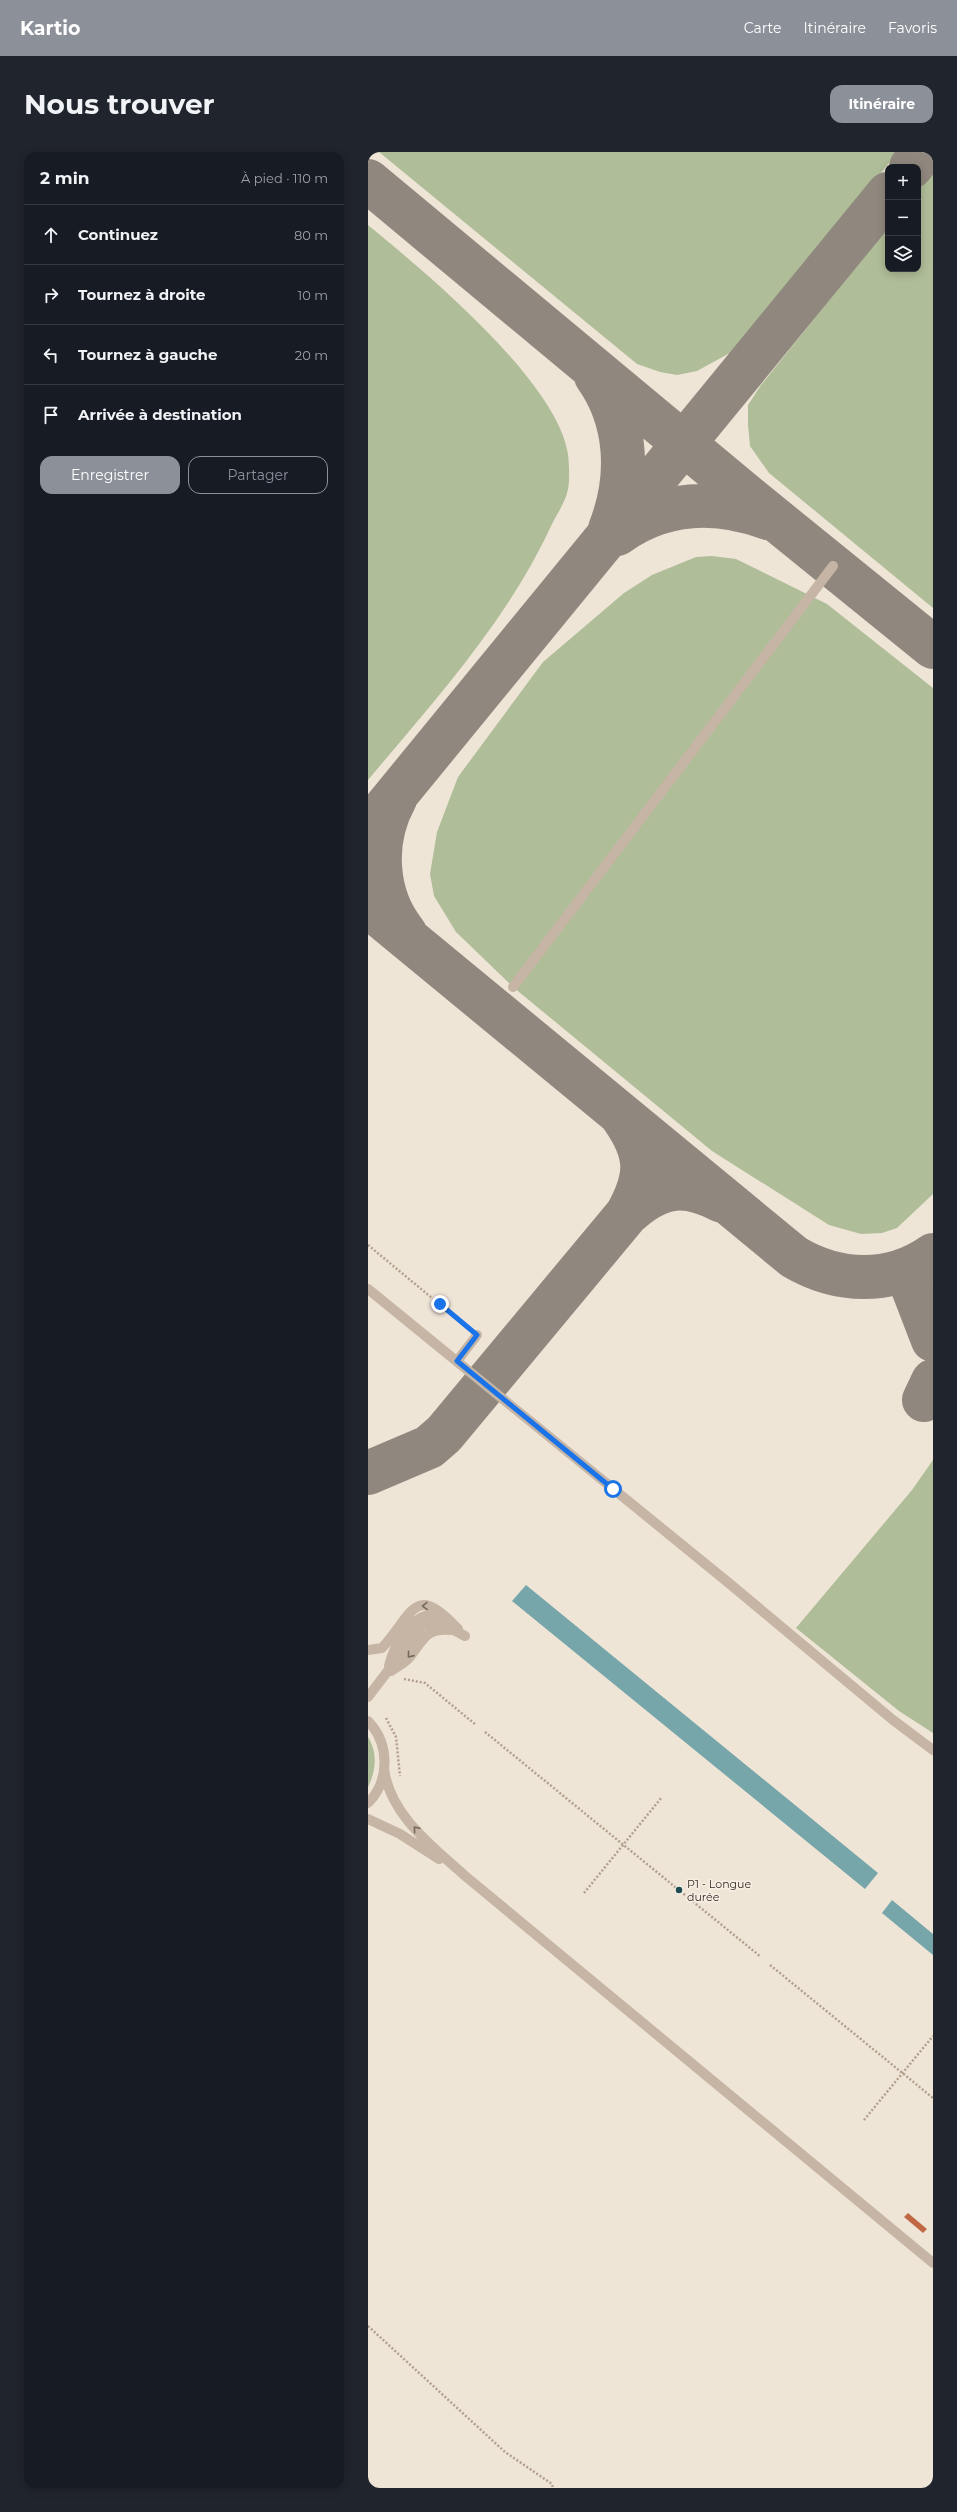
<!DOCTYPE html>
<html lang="fr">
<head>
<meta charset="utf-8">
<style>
  body { margin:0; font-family:Montserrat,sans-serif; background:#20242c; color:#f1f3f6 }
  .controls { position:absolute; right:12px; top:12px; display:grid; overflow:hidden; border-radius:8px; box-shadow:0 2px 10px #0003 }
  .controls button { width:36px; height:36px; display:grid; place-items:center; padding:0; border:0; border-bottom:1px solid #363941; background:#171b24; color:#f1f3f6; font:20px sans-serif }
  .stop { position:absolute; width:12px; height:12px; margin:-9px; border:3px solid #1a73e8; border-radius:50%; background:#fff }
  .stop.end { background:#1a73e8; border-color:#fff; box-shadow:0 1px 4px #0008 }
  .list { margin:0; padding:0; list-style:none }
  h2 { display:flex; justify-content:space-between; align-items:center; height:52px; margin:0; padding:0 16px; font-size:17px }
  h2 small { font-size:13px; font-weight:400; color:#9ea1a6 }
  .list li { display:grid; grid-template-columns:26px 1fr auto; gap:12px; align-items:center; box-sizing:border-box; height:60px; padding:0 16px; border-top:1px solid #363941 }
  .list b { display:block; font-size:15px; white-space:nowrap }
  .list em { font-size:13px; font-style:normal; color:#9ea1a6 }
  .actions { display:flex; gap:8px; padding:12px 16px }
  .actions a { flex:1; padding:9px 0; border:1px solid #8c9099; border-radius:12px; text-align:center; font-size:14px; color:#8c9099 }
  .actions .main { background:#8c9099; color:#fff }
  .icon { flex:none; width:22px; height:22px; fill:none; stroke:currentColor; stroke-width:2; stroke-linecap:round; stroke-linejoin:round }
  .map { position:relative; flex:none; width:565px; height:2336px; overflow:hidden; border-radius:12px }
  header { display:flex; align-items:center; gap:24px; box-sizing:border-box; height:56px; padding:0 20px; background:#8c9099; color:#fff }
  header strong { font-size:19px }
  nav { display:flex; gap:22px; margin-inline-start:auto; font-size:14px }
  .intro { display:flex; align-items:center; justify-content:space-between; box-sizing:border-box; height:96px; padding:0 24px }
  h1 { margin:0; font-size:28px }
  .button { padding:10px 18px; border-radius:12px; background:#8c9099; color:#fff; font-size:14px; font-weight:700 }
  main { display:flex; gap:24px; padding:0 24px }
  aside { flex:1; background:#171b24; border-radius:12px; box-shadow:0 2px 10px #0003 }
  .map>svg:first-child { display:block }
  .green { fill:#afbd98 }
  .water { fill:#77a6aa }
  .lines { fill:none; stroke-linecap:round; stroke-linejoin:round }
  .taxiway { stroke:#90887e; stroke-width:44 }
  .building { fill:#c06844 }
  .path { stroke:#b29f8e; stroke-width:2.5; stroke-dasharray:2 2; stroke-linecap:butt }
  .minor { stroke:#c6b5a4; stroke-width:10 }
  .oneway { stroke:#75695e }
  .route { stroke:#1a73e8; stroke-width:5 }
  .poi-dot { fill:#1d4b51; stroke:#f7efe3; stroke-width:1.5 }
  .labels { text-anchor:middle; stroke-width:3; stroke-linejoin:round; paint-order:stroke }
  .poi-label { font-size:11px; fill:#322a25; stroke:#f7efe3; text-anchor:start }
</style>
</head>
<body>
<header>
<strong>Kartio</strong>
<nav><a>Carte</a><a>Itinéraire</a><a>Favoris</a></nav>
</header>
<div class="intro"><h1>Nous trouver</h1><a class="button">Itinéraire</a></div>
<main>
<aside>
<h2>2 min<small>À pied · 110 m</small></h2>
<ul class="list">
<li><svg class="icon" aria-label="ahead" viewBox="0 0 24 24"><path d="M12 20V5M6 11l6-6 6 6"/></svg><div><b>Continuez</b></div><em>80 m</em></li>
<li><svg class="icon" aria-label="right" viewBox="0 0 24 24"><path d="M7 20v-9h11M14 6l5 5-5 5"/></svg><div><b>Tournez à droite</b></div><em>10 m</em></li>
<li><svg class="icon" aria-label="left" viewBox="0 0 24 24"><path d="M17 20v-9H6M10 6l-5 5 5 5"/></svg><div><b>Tournez à gauche</b></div><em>20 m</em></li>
<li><svg class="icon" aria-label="arrive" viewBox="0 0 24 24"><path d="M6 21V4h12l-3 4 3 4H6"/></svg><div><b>Arrivée à destination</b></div></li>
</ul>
<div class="actions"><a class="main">Enregistrer</a><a>Partager</a></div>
</aside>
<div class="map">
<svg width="565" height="2336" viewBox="0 0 565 2336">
  <rect width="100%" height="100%" fill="#efe5d7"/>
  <!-- green -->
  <path class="green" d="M 11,0 L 530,0 L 369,197 L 329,219 L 309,223 L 292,220 L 269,212 Z
    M 565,19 L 565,456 L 401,321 L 382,294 L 380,273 L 380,253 L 393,233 L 520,75 L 520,117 L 550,117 L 550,37 Z
    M 0,73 C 56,119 189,229 200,302 C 201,312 202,327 200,337 C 198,349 189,362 184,372 C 140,468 67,548 0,628 Z
    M 344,404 L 368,407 L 459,452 L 565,536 L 565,1042 L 529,1076 L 514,1081 L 493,1082 L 461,1073 L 344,999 L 145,835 L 88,780 L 66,744 L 62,722 L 69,680 L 90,625 L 175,510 L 256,441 L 284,423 L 328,405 Z
    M 565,1308 L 565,1581 L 531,1559 L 428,1476 L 544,1338 Z
    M 0,1585 C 10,1601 8,1619 0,1635 Z"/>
  <!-- water -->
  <path class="water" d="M 158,1433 L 510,1721 L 497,1737 L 144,1449 Z
    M 524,1748 L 565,1782 L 565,1803 L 514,1761 Z"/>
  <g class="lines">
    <!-- taxiway -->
    <path class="taxiway" d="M 543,15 L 555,0
      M 0,29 L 386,350 L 565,495
      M 228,224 C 260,269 262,326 242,377
      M 249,382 C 295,349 348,347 400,366
      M 27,647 C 4,689 7,744 37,781
      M 0,677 L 520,42
      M 0,754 L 426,1105 C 470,1131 522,1133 565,1103
      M 255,966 C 280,1002 280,1024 259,1062 C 291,1033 315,1029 354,1049
      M 538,1118 L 565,1188
      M 556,1248 L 565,1229
      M 0,1321 L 61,1295 L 76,1282 L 259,1062"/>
  </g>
  <!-- building -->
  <path class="building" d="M 540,2061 L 559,2077 L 555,2081 L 536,2065 Z"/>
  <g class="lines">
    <!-- path -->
    <path class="path" d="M 0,1093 L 99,1175
      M 36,1527 L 57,1531 L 108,1573
      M 18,1566 L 28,1585 L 32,1624
      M 117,1580 L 393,1805
      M 216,1741 L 294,1645
      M 402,1813 L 565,1946
      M 496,1968 L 565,1884
      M 0,2174 L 137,2300 L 184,2332 L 185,2336"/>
    <!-- minor -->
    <path class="minor" d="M 145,835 L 465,414
      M 0,1137 L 362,1432 L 525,1568 L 565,1598
      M 89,1209 L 109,1183
      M 0,1498 L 14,1496 C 46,1461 46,1430 90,1477
      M 21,1514 C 26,1493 41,1465 65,1462 L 77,1468
      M 23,1519 C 29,1515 37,1511 41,1506 C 55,1489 57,1476 82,1478
      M 0,1545 L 55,1473 L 73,1471 L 97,1484
      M 0,1569 C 22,1592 22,1629 0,1651
      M 16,1616 C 21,1662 64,1694 96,1723 L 565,2111
      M 0,1667 L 32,1682 L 71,1707"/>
  </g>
  <!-- one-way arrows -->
  <defs><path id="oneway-chevron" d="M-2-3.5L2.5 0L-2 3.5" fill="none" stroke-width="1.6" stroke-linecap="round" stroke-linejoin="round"/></defs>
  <g class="oneway">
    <use href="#oneway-chevron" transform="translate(57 1454) rotate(179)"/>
    <use href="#oneway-chevron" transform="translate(42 1503) rotate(129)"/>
    <use href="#oneway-chevron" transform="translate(48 1677) rotate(-131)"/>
  </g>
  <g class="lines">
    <!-- route -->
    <path class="route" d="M 72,1152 L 109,1183 L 89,1209 L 245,1337"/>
  </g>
  <!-- markers -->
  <circle class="poi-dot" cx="311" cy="1738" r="4"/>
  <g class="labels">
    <!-- poi labels -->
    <g class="poi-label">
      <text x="319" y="1736">P1 - Longue<tspan x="319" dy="13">durée</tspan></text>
    </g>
  </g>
</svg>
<div class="controls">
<button>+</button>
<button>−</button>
<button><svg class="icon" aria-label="layers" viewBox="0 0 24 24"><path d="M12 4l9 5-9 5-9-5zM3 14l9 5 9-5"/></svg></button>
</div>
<div class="stop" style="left:245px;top:1337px"></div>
<div class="stop end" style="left:72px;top:1152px"></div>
</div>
</main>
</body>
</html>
